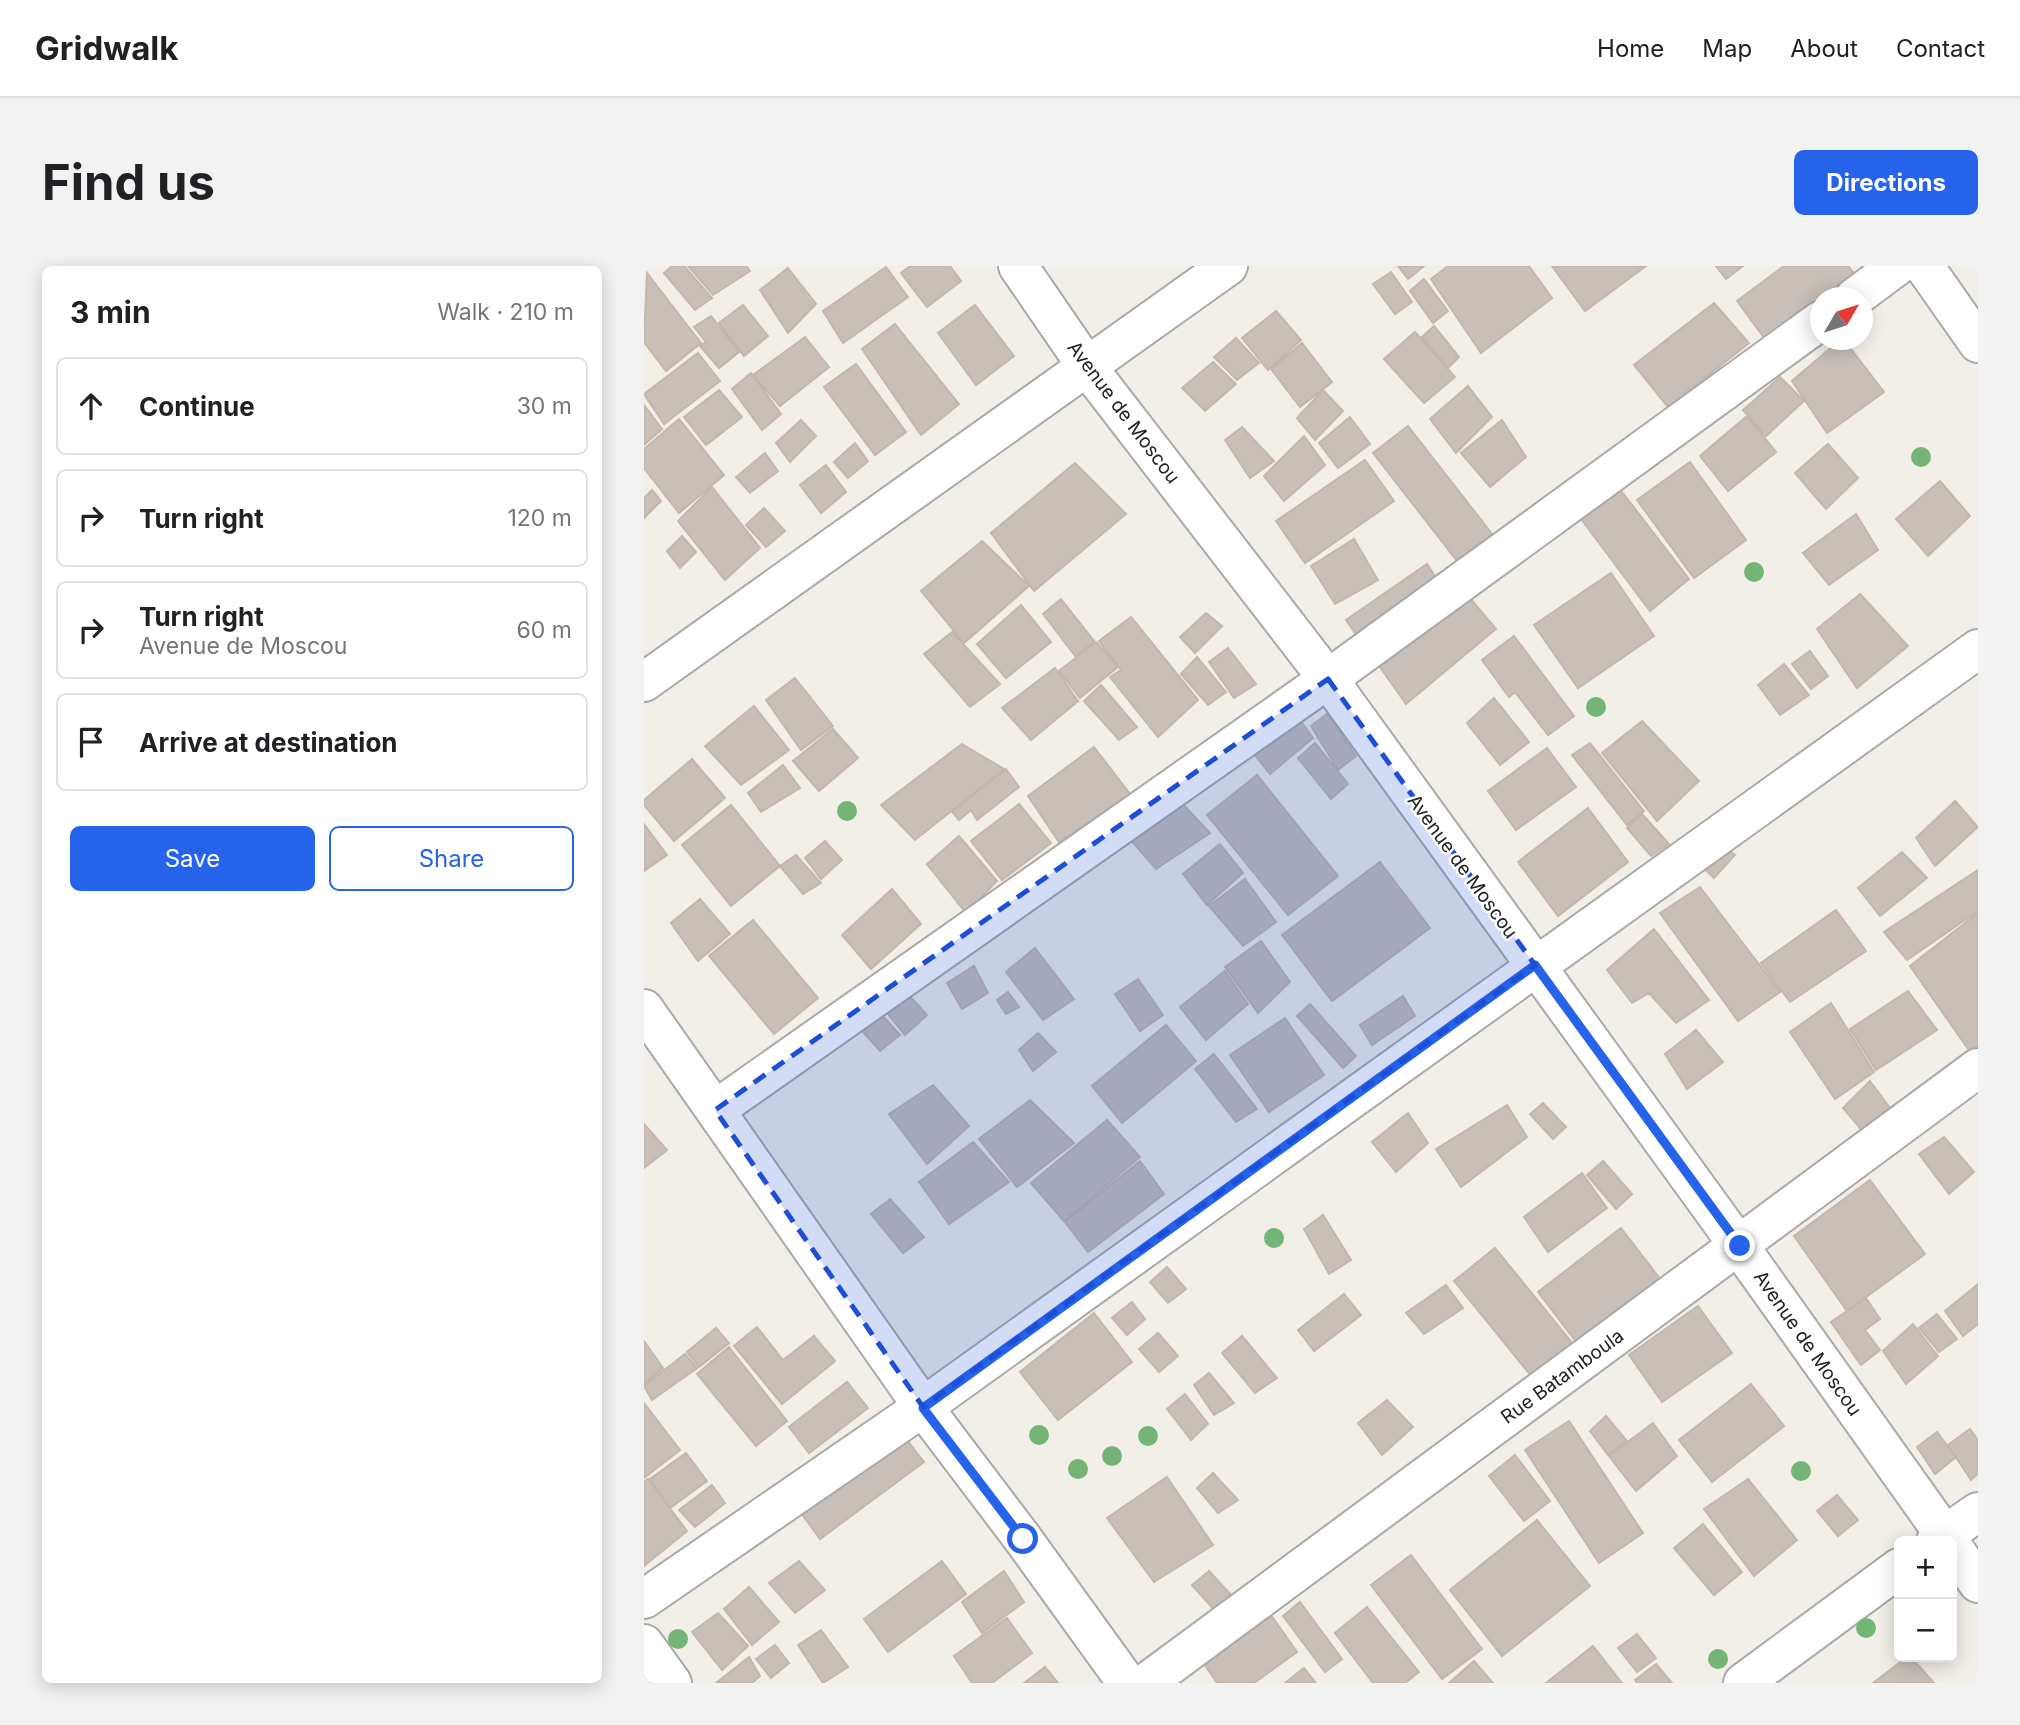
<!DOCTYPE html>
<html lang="en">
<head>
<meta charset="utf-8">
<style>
  body { margin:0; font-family:Inter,sans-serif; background:#f2f2f2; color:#202124 }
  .controls { position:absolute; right:21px; bottom:21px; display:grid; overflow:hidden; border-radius:10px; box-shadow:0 4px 18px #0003 }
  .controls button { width:63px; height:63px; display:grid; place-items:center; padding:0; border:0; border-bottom:2px solid #e0e0e0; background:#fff; color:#202124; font:35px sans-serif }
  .compass { position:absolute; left:1166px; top:21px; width:63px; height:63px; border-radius:50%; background:#fff; box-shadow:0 4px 18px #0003; rotate:51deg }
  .stop { position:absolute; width:21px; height:21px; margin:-16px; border:5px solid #2563eb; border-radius:50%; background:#fff }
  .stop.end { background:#2563eb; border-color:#fff; box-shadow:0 2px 7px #0008 }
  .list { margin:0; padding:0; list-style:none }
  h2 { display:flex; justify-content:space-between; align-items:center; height:91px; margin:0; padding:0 28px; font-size:30px }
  h2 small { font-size:23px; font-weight:400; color:#757577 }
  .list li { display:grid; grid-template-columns:46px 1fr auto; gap:21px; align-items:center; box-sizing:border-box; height:98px; margin:0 14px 14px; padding:0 14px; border:2px solid #e0e0e0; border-radius:10px }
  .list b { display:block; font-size:26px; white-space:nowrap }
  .list p { margin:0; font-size:23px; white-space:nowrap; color:#757577 }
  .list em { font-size:23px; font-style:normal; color:#757577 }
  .actions { display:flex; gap:14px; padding:21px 28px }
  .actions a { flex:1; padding:16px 0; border:2px solid #2563eb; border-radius:10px; text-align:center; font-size:24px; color:#2563eb }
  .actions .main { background:#2563eb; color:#fff }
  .icon { flex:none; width:38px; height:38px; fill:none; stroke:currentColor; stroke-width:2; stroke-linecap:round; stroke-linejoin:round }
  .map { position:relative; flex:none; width:1334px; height:1417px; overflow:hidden; border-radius:10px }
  header { display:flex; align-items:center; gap:42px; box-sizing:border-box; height:98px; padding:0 35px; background:#fff; border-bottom:2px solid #e0e0e0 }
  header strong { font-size:33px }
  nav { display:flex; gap:38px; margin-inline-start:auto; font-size:24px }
  .intro { display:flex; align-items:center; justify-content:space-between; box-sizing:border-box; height:168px; padding:0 42px }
  h1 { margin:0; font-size:49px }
  .button { padding:18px 32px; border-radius:10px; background:#2563eb; color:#fff; font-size:24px; font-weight:700 }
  main { display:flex; gap:42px; padding:0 42px }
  aside { flex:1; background:#fff; border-radius:10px; box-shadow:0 4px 18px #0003 }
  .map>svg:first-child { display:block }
  .building { fill:#c7bfb8; stroke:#c4b6ab; stroke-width:2 }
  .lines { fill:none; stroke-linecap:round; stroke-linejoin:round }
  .minor-casing { stroke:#a9a9a9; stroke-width:42 }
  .minor { stroke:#fff; stroke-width:38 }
  .tree { fill:#74b475 }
  .route { stroke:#2563eb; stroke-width:9 }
  .marked { fill:#1d4ed8; fill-opacity:0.2; stroke:#1d4ed8; stroke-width:5; stroke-dasharray:14 9; stroke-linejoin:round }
  .labels { text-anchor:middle; stroke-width:5; stroke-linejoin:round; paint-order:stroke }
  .street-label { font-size:19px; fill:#222; stroke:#fff }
</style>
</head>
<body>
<header>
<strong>Gridwalk</strong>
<nav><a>Home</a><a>Map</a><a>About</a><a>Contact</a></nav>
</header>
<div class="intro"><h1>Find us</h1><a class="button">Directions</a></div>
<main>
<aside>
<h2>3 min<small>Walk · 210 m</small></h2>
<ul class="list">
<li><svg class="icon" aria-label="ahead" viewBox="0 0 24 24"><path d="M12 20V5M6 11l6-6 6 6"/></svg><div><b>Continue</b></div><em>30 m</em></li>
<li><svg class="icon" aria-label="right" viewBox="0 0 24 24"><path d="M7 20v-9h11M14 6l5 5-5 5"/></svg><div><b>Turn right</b></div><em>120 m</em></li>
<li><svg class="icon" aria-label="right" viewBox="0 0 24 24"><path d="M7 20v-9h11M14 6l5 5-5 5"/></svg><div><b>Turn right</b><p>Avenue de Moscou</p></div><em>60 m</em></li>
<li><svg class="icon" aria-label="arrive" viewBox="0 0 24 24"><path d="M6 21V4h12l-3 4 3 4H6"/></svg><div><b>Arrive at destination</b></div></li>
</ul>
<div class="actions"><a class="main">Save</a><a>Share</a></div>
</aside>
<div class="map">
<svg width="1334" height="1417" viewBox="0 0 1334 1417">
  <rect width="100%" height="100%" fill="#f2efe9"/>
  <!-- building -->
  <path class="building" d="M 28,0 L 40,0 L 68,32 L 51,44 L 20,7 Z
    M 44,0 L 102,0 L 106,5 L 69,29 Z
    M 266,0 L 306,0 L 317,15 L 283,41 L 257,7 Z
    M 754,0 L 780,0 L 764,13 Z
    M 804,0 L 885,0 L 908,32 L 837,87 L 787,13 Z
    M 908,0 L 1002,0 L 941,45 Z
    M 1072,0 L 1099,0 L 1082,13 Z
    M 1140,0 L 1204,0 L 1210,7 L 1121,73 L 1093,35 Z
    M 242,1 L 264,31 L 199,77 L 179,45 Z
    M 144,2 L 172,38 L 144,67 L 116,24 Z
    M 747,6 L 768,36 L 751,48 L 729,18 Z
    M 3,7 L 57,77 L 22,105 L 0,76 Z
    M 780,13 L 804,45 L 789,57 L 766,25 Z
    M 1070,37 L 1105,77 L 1024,141 L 990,99 Z
    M 99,39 L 124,70 L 100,90 L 75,57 Z
    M 331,39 L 370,90 L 332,119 L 294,67 Z
    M 632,45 L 657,74 L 624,104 L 598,72 Z
    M 67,50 L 95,86 L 75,102 L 56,80 L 62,76 L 50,61 Z
    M 251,58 L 315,138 L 277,169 L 218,83 Z
    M 790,60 L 815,91 L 804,102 L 778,71 Z
    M 771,66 L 811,111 L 780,137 L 740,93 Z
    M 161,71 L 185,101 L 136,140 L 109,109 Z
    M 592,72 L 615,97 L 593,114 L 570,91 Z
    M 1196,74 L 1200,74 L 1240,126 L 1183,167 L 1148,115 Z
    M 658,77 L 688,116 L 656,141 L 627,103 Z
    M 54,87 L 76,115 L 20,158 L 0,128 Z
    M 569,96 L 592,118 L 561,145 L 538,122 Z
    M 212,98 L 262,166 L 231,189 L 180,121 Z
    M 107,107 L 137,148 L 118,164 L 88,123 Z
    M 1136,111 L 1160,135 L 1122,170 L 1099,144 Z
    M 824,120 L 848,151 L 812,187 L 786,153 Z
    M 75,124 L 98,151 L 62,179 L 40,151 Z
    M 679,124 L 699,145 L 671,174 L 653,152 Z
    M 0,139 L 18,163 L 0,179 Z
    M 1103,150 L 1132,186 L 1084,225 L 1056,190 Z
    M 706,151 L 726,178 L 694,202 L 675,177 Z
    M 35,153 L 80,209 L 35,247 L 0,202 L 0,183 Z
    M 157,154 L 172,170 L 146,196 L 132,177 Z
    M 858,154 L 882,191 L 846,221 L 817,187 Z
    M 764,160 L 852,273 L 817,300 L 729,187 Z
    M 598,161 L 630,195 L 606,212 L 581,174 Z
    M 660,170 L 681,199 L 640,235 L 620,210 Z
    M 211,177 L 224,195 L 204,212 L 190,196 Z
    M 1184,178 L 1214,212 L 1182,243 L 1151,207 Z
    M 121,187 L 134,205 L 106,227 L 92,211 Z
    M 721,194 L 750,235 L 661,297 L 632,255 Z
    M 1046,196 L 1102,274 L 1050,312 L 993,234 Z
    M 431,197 L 482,248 L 390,325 L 347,267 Z
    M 182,199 L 202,226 L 177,247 L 156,219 Z
    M 1296,215 L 1326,250 L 1284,290 L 1252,253 Z
    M 68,221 L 116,282 L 81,314 L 34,255 Z
    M 975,222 L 1045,313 L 1006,345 L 937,253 Z
    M 8,224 L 17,235 L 0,252 L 0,232 Z
    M 120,242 L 141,265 L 122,281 L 102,259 Z
    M 1212,248 L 1234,284 L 1185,319 L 1159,287 Z
    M 38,270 L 52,286 L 36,302 L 23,285 Z
    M 710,273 L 734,314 L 691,338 L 667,300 Z
    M 338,275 L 385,320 L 320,377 L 277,325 Z
    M 783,298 L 796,318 L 716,374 L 702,354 Z
    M 967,307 L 1010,370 L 934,422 L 890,359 Z
    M 820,325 L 852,363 L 762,438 L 731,394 Z
    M 1216,328 L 1264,380 L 1213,422 L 1173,363 Z
    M 417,333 L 450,375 L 432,391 L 399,348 Z
    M 377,339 L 407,376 L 362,412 L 333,378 Z
    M 562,347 L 578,360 L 551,387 L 536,371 Z
    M 487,351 L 554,434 L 514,471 L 466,411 L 477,404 L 455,375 Z
    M 308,366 L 356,418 L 326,441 L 280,388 Z
    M 870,370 L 930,450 L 904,469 L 871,426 L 865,431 L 838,394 Z
    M 452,376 L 474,401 L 436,432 L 415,405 Z
    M 584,382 L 612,418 L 590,432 L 565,396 Z
    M 1166,385 L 1184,410 L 1167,423 L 1148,398 Z
    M 553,391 L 582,426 L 564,439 L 537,408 Z
    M 1140,398 L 1165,429 L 1136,449 L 1114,419 Z
    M 411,402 L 434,435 L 387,474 L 358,442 Z
    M 151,412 L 189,460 L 157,484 L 122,434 Z
    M 457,419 L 493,461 L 475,474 L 440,435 Z
    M 850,432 L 885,476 L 856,499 L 823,457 Z
    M 110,440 L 145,484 L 97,519 L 61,480 Z
    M 683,448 L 712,490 L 694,504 L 667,460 Z
    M 654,451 L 669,472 L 626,508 L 610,488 Z
    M 998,455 L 1055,515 L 1013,555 L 958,487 Z
    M 189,463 L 214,492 L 175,525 L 149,495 Z
    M 671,477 L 704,518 L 687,533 L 654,492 Z
    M 946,477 L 1000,545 L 983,559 L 928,489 Z
    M 318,478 L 360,503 L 271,574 L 237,539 Z
    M 450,481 L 486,528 L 415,576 L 384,530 Z
    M 903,482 L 932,521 L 872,564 L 844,525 Z
    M 48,493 L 81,532 L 30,575 L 0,539 L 0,534 Z
    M 139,499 L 156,522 L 117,546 L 104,527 Z
    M 362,503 L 375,521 L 333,554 L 327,544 L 315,554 L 308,546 Z
    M 613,509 L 694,610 L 644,649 L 563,549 Z
    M 534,533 L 566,567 L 512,603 L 484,571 Z
    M 1311,535 L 1334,561 L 1291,600 L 1272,572 Z
    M 375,538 L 407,577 L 358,614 L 327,575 Z
    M 87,539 L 136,600 L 87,640 L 38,579 Z
    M 944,542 L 984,596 L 914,650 L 874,596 Z
    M 998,548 L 1025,578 L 1007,590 L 983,562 Z
    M 0,558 L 23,589 L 0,605 Z
    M 315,570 L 353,615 L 322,647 L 283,598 Z
    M 181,575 L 198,594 L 177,613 L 161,592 Z
    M 1075,577 L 1091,589 L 1070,612 L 1055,598 Z
    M 576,578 L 599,607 L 563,639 L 539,608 Z
    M 1258,586 L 1283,612 L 1236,650 L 1214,622 Z
    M 152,589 L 177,617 L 159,628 L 136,600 Z
    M 736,596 L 786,662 L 688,735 L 638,669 Z
    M 1334,604 L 1334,645 L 1263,694 L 1240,666 Z
    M 601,613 L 632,656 L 599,680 L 565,640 Z
    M 1056,621 L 1136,726 L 1094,755 L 1016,647 Z
    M 248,623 L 277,658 L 227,703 L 198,669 Z
    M 56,633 L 86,668 L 54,695 L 27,657 Z
    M 1192,644 L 1222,685 L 1146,736 L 1117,697 Z
    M 1334,647 L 1334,787 L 1329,790 L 1266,700 Z
    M 109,654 L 174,732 L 130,768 L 65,690 Z
    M 1010,663 L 1065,734 L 1032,757 L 1005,727 L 988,737 L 963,704 Z
    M 617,675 L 646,716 L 614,747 L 581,701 Z
    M 391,682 L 430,733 L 399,754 L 362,706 Z
    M 330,700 L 344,727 L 318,743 L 303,717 Z
    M 581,705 L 604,738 L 562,774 L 536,741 Z
    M 494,713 L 519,749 L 496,765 L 471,728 Z
    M 1264,725 L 1293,764 L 1232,804 L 1206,763 Z
    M 364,726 L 375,741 L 362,748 L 353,734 Z
    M 263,727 L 283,749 L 261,769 L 243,747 Z
    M 759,730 L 771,750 L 728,779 L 716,759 Z
    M 1187,737 L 1230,806 L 1191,833 L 1146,766 Z
    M 666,738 L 712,790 L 699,802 L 653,750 Z
    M 237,748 L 256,769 L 236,785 L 218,765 Z
    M 641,752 L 680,809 L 625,846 L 586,789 Z
    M 522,759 L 552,795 L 478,857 L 448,820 Z
    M 1052,764 L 1079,796 L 1043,823 L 1021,788 Z
    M 394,767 L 412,786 L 389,805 L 375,784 Z
    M 570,788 L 613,843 L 592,856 L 551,803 Z
    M 1226,815 L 1252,850 L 1226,874 L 1199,842 Z
    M 289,819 L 325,860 L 283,898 L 245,848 Z
    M 386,834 L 430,877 L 373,921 L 335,873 Z
    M 899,837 L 922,861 L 909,873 L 886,848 Z
    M 863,839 L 883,871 L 817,921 L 792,883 Z
    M 764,847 L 784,877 L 752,906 L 728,876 Z
    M 463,854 L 496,891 L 420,955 L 387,917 Z
    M 0,858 L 23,884 L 0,902 Z
    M 1300,871 L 1330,906 L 1305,928 L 1275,888 Z
    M 329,876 L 365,916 L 305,958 L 275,916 Z
    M 496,895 L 520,928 L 444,986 L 421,956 Z
    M 959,895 L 988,928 L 972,943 L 943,909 Z
    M 938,907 L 963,942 L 904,986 L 880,951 Z
    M 1226,914 L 1281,988 L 1203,1045 L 1150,970 Z
    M 246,933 L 280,971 L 259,987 L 227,948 Z
    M 679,949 L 707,994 L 685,1008 L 660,963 Z
    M 977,962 L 1017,1014 L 934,1078 L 894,1026 Z
    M 851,982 L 929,1078 L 888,1111 L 810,1015 Z
    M 523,1001 L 542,1023 L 524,1037 L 506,1016 Z
    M 1334,1018 L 1334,1058 L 1319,1070 L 1301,1045 Z
    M 802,1019 L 819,1042 L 780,1068 L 762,1047 Z
    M 700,1028 L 717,1049 L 670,1085 L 654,1064 Z
    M 1222,1032 L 1236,1053 L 1221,1064 L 1236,1084 L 1217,1099 L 1187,1056 Z
    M 488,1036 L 501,1053 L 483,1069 L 468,1052 Z
    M 1054,1040 L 1088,1087 L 1018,1136 L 985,1089 Z
    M 450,1047 L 488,1096 L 414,1154 L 376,1106 Z
    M 1293,1048 L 1313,1073 L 1295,1086 L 1275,1062 Z
    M 1269,1058 L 1294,1090 L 1262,1118 L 1239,1085 Z
    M 113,1061 L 139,1094 L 170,1070 L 191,1095 L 138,1138 L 90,1080 Z
    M 72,1062 L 85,1077 L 55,1101 L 43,1086 Z
    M 514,1067 L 534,1090 L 515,1106 L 495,1083 Z
    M 598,1070 L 633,1112 L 611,1127 L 578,1087 Z
    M 0,1075 L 19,1102 L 0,1118 Z
    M 85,1081 L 143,1155 L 112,1180 L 53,1108 Z
    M 41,1088 L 53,1102 L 8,1134 L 0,1120 Z
    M 565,1107 L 590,1137 L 570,1149 L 550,1119 Z
    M 203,1116 L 224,1142 L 165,1187 L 145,1161 Z
    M 1107,1118 L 1140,1160 L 1068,1216 L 1035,1174 Z
    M 541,1128 L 564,1158 L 547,1174 L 523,1143 Z
    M 743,1134 L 769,1161 L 738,1189 L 714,1157 Z
    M 0,1137 L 36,1184 L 0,1212 Z
    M 962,1150 L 983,1175 L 964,1189 L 946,1165 Z
    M 925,1155 L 999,1267 L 955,1297 L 881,1184 Z
    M 1009,1157 L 1033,1190 L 992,1225 L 965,1190 Z
    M 1326,1163 L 1334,1174 L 1334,1208 L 1327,1214 L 1304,1179 Z
    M 1293,1166 L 1312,1191 L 1291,1208 L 1273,1181 Z
    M 260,1170 L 280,1196 L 176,1273 L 157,1247 Z
    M 42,1187 L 63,1215 L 26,1242 L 6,1213 Z
    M 871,1189 L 906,1235 L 880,1255 L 845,1210 Z
    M 569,1207 L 594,1234 L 574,1247 L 553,1222 Z
    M 523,1211 L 569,1279 L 510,1316 L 463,1252 Z
    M 4,1213 L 43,1265 L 0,1300 L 0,1216 Z
    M 1104,1213 L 1153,1274 L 1110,1310 L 1060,1243 Z
    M 68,1219 L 81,1237 L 51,1261 L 35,1244 Z
    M 1193,1229 L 1214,1254 L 1194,1270 L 1173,1245 Z
    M 893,1254 L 946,1320 L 858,1390 L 806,1324 Z
    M 1059,1258 L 1098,1306 L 1070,1329 L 1030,1282 Z
    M 767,1289 L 838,1383 L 798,1413 L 727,1319 Z
    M 155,1295 L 181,1324 L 151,1347 L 125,1317 Z
    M 298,1295 L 322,1328 L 244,1386 L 220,1353 Z
    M 360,1305 L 380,1336 L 338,1367 L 318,1336 Z
    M 565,1305 L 588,1330 L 570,1344 L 548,1319 Z
    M 105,1321 L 135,1356 L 108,1379 L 80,1343 Z
    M 656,1336 L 698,1393 L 681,1406 L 639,1350 Z
    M 723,1341 L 775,1406 L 761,1417 L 729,1417 L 691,1367 Z
    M 74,1347 L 104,1380 L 78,1404 L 48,1366 Z
    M 627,1349 L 653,1386 L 610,1417 L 573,1417 L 560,1398 Z
    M 363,1352 L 388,1387 L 348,1417 L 328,1417 L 310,1390 Z
    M 177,1364 L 204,1401 L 179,1417 L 154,1379 Z
    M 993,1368 L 1012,1392 L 993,1406 L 974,1382 Z
    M 131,1379 L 145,1397 L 127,1412 L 112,1393 Z
    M 949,1380 L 978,1417 L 902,1417 Z
    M 105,1391 L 116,1410 L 108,1417 L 72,1417 Z
    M 1263,1391 L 1267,1391 L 1290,1417 L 1229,1417 Z
    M 830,1395 L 849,1417 L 805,1417 Z
    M 1012,1398 L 1028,1417 L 993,1417 L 991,1414 Z
    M 401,1401 L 414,1417 L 380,1417 Z
    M 660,1402 L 672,1417 L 641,1417 Z"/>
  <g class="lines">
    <!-- minor casing -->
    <g class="minor-casing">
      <path id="minor" d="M 374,0 L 444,102 L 684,413 L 1095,980 L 1305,1275
        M 1280,0 L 1334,77
        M 1210,32 L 1253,0
        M 0,416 L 584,0
        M 0,743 L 279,1141 L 379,1273 L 483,1417
        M 71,844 L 684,413 L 1176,55
        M 1292,1275 L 1334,1246
        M 1308,1280 L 1334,1317
        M 0,1333 L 279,1141 L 1334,383
        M 0,1378 L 28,1417
        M 502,1417 L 1334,802
        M 1099,1417 L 1255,1302"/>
    </g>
    <!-- minor -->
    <use href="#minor" class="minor"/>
  </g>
  <!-- trees -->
  <g class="tree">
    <circle cx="1277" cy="191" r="10"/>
    <circle cx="1110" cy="306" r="10"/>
    <circle cx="952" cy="441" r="10"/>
    <circle cx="203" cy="545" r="10"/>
    <circle cx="630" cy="972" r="10"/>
    <circle cx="395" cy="1169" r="10"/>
    <circle cx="504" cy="1170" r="10"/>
    <circle cx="468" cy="1190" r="10"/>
    <circle cx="434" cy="1203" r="10"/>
    <circle cx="1157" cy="1205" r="10"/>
    <circle cx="1222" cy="1362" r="10"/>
    <circle cx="34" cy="1373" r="10"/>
    <circle cx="1074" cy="1393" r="10"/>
  </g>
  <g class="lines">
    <!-- route -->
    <path class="route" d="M 379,1273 L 279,1142 L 891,699 L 1096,980"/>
  </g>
  <!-- marked area -->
  <path class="marked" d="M 684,413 L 891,699 L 279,1141 L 71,844 Z"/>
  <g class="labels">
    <!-- street labels -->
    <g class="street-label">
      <text transform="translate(480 146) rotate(53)" y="7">Avenue de Moscou</text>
      <text transform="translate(819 600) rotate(54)" y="7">Avenue de Moscou</text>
      <text transform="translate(1164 1077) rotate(55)" y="7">Avenue de Moscou</text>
      <text transform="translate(918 1110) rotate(-36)" y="7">Rue Batamboula</text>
    </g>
  </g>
</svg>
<div class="controls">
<button>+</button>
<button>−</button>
</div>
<svg class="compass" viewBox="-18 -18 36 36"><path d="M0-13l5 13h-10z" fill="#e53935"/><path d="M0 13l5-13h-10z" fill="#757577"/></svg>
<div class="stop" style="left:379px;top:1273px"></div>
<div class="stop end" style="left:1096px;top:980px"></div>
</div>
</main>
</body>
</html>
